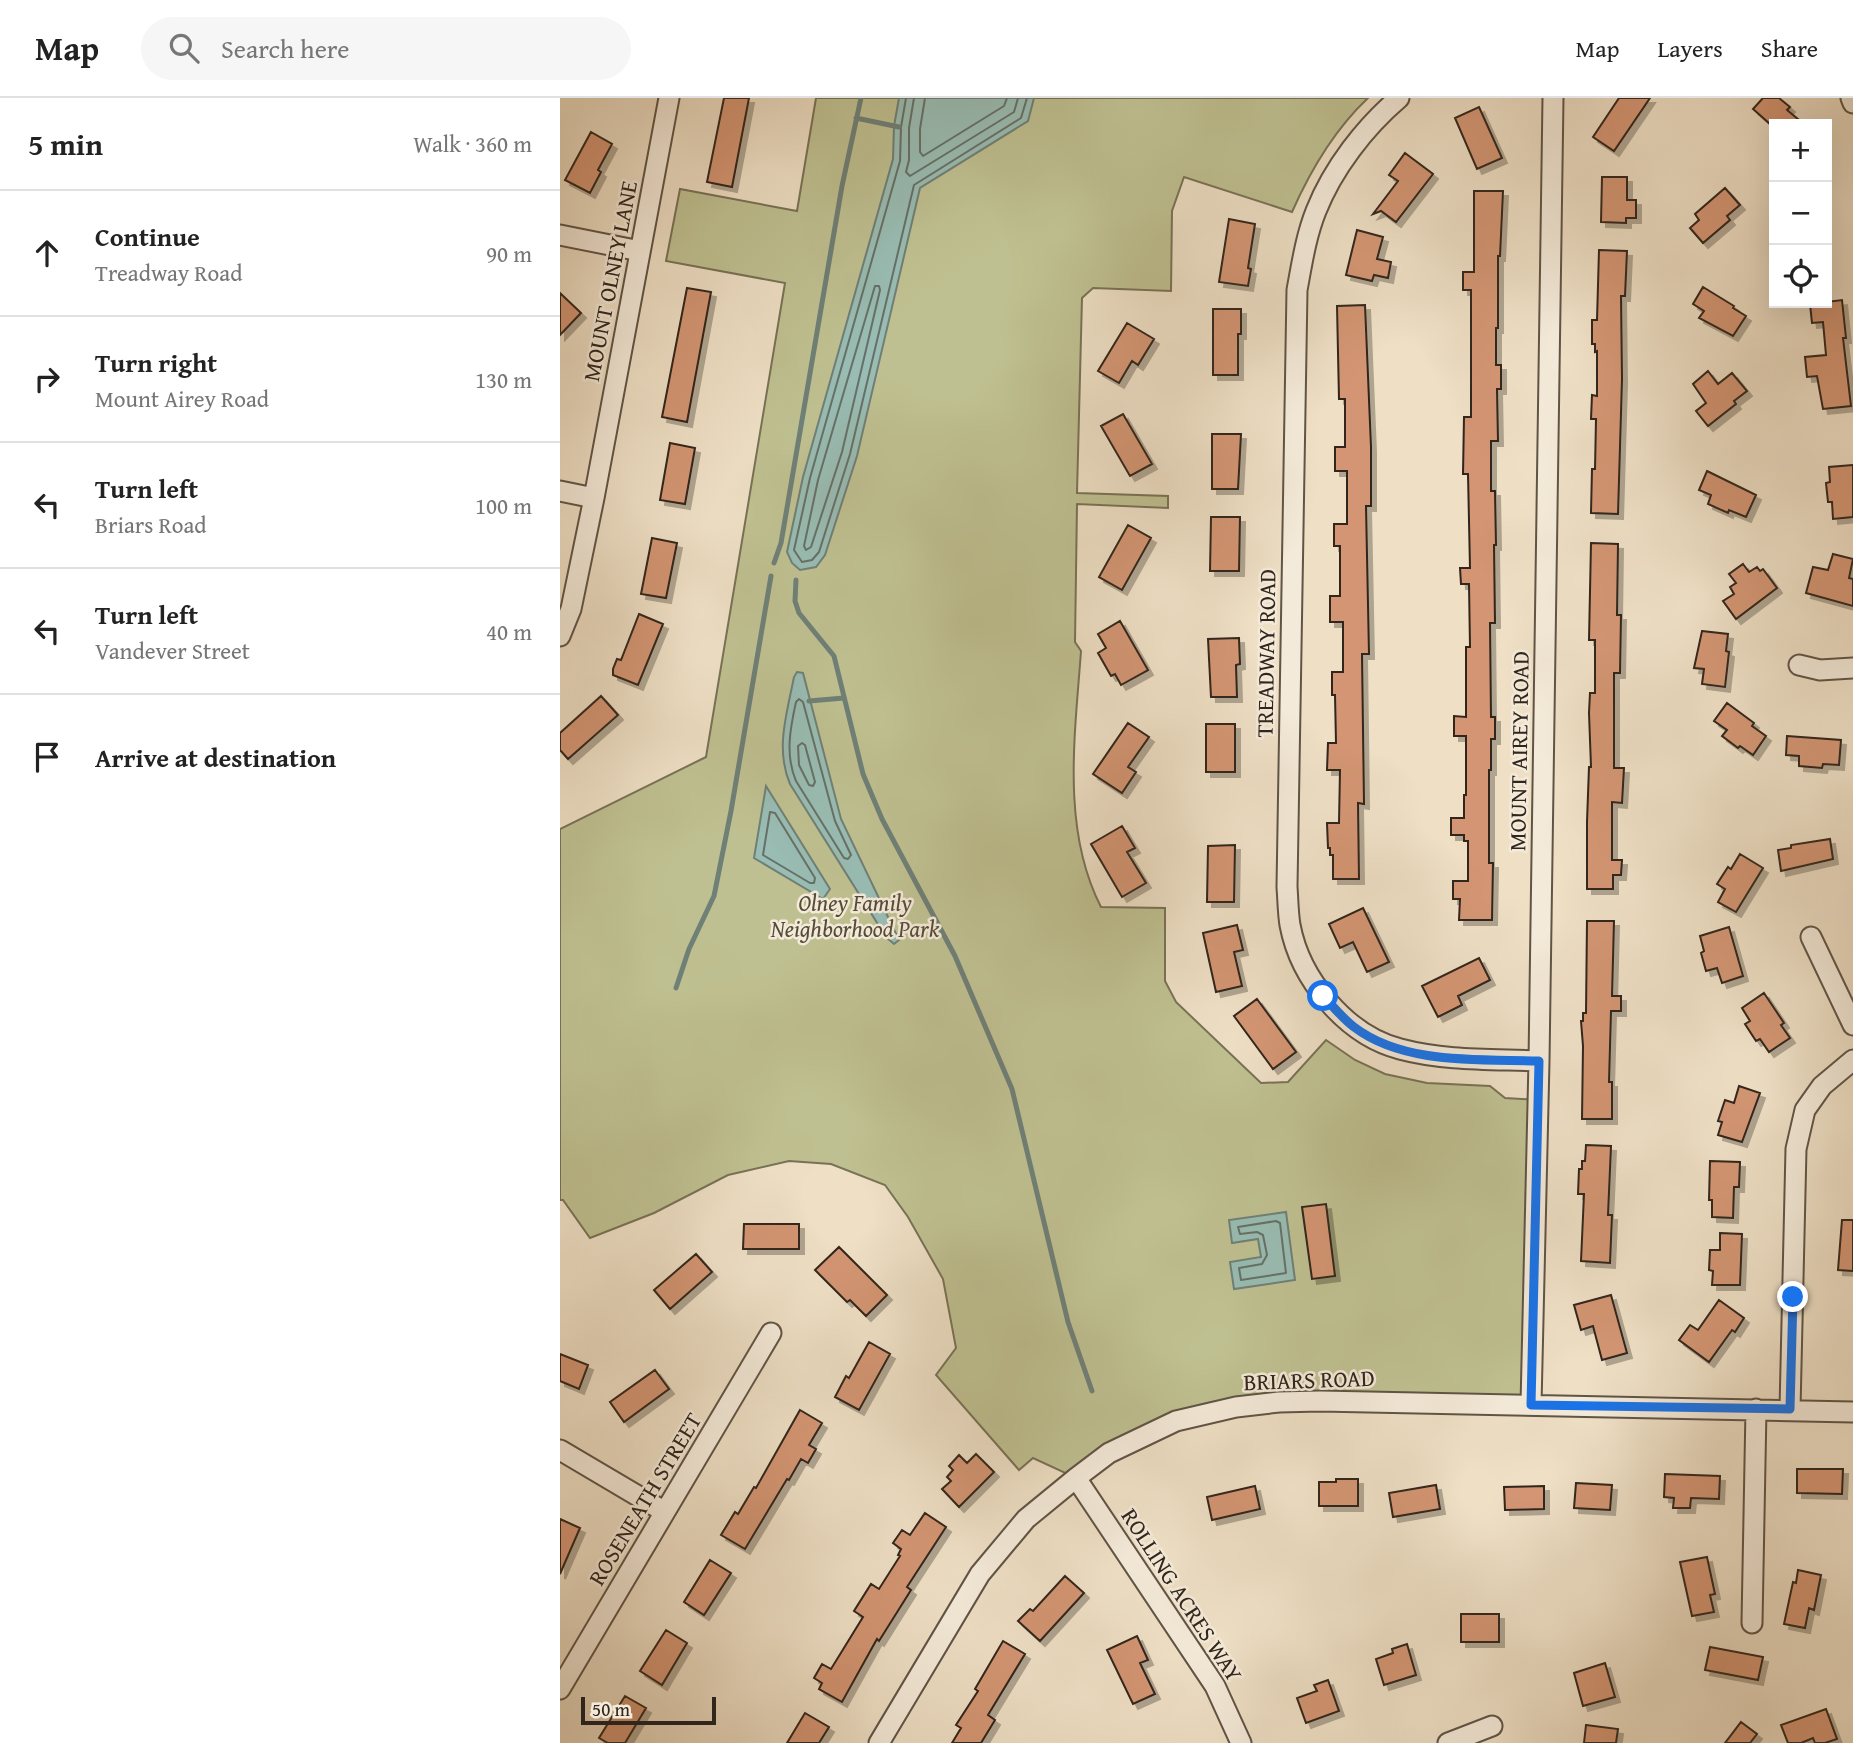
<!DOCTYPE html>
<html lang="en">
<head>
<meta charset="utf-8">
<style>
  body { margin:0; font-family:"Gentium Book Plus",serif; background:#f6f6f6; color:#222 }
  .controls { position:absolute; right:21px; top:21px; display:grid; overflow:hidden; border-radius:0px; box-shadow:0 7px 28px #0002 }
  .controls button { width:63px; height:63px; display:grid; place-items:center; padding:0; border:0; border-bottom:2px solid #e0e0e0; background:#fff; color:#222; font:35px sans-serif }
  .scale { position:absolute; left:21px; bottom:18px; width:135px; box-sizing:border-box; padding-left:7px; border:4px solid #31251c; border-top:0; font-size:19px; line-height:24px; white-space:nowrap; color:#31251c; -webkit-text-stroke:5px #f4ead9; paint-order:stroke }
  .stop { position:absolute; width:21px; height:21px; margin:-16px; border:5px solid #1a73e8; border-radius:50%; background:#fff }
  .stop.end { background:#1a73e8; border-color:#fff; box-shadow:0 2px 7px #0008 }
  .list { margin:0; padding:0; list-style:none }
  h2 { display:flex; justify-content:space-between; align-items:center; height:91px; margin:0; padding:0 28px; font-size:30px }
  h2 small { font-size:23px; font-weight:400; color:#767676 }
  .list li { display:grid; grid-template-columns:46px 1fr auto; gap:21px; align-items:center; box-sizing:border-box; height:126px; padding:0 28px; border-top:2px solid #e0e0e0 }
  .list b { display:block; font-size:26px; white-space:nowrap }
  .list p { margin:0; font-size:23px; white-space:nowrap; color:#767676 }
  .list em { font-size:23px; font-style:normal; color:#767676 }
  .icon { flex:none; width:38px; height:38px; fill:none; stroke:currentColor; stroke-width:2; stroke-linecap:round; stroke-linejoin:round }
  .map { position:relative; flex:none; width:1293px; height:1645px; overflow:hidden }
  header { display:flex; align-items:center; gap:42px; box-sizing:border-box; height:98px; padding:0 35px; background:#fff; border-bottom:2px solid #e0e0e0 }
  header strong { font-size:33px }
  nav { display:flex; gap:38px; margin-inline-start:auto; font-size:24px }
  .search { width:490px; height:63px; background:#f6f6f6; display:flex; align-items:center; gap:18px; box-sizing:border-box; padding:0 24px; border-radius:38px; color:#767676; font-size:26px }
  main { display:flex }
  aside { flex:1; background:#fff }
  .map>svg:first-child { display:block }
  .green { fill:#bfc091; stroke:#787256; stroke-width:2 }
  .water { fill:#99bdb4; stroke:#6f8077; stroke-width:2 }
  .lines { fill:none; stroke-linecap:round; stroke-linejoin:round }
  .shore { stroke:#657168; stroke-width:2 }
  .stream { stroke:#6f8077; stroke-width:5 }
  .building { fill:#d39573; stroke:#31251c; stroke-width:2; filter:url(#shadow) }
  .minor-casing { stroke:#605446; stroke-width:23 }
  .minor { stroke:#f4ead9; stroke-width:19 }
  .route { stroke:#1a73e8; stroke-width:9 }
  .labels { text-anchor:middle; stroke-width:5; stroke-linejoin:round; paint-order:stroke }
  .street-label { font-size:23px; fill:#31251c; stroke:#f4ead9 }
  .park-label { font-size:23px; font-style:italic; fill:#544c39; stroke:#f4ead9 }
</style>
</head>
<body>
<header>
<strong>Map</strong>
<div class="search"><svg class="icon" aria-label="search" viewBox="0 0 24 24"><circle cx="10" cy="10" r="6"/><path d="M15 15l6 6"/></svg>Search here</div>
<nav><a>Map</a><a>Layers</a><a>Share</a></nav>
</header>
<main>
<aside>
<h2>5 min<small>Walk · 360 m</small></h2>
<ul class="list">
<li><svg class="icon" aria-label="ahead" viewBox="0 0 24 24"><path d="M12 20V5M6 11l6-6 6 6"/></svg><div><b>Continue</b><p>Treadway Road</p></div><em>90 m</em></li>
<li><svg class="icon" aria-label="right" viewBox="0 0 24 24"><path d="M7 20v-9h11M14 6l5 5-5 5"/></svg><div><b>Turn right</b><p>Mount Airey Road</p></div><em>130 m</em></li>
<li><svg class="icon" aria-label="left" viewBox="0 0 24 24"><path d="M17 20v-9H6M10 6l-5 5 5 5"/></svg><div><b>Turn left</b><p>Briars Road</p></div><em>100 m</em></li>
<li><svg class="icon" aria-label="left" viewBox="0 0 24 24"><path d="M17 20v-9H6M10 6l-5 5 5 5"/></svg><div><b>Turn left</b><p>Vandever Street</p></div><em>40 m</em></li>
<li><svg class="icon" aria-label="arrive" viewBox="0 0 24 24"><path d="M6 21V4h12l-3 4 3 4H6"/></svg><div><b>Arrive at destination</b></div></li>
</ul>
</aside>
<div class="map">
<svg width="1293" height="1645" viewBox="0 0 1293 1645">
  <defs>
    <filter id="shadow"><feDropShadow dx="5" dy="5" stdDeviation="0" flood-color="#0004"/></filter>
  </defs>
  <rect width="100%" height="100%" fill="#eedfc5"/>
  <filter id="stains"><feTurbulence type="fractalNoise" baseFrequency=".00286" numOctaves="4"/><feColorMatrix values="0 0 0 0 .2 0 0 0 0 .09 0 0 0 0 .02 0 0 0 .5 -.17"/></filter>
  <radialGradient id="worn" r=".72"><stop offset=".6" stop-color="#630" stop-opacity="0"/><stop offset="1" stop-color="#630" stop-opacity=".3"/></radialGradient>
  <!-- green -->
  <path class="green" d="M 256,0 L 808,0 C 774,32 751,71 732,114 L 624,79 L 612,113 L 611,193 L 533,190 L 522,200 L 517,395 L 608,398 L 608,410 L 517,406 L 515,544 L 521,553 C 515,637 501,731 541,809 L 605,810 L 605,883 L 616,904 L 701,985 L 728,984 L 766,942 L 795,962 L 825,976 L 867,985 L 930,988 L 945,1000 L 979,1002 L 971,1307 L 808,1303 L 633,1318 L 516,1380 L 473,1360 L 459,1372 L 376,1277 L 396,1250 L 383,1181 L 348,1119 L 325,1087 L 271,1066 L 229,1063 L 168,1077 L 94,1115 L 30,1140 L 3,1102 L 0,1102 L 0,731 L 146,659 L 225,185 L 106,163 L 120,91 L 237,113 Z"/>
  <!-- water -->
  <path class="water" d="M 339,0 L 474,0 L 468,23 L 360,90 L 297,358 L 265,457 L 256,469 L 240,472 L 232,465 L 227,454 L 243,379 L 333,61 L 334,28 Z
    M 237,574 L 243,575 L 281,721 L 339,842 L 334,846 L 326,839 L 230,686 C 215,651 227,615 234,579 Z
    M 206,688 L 270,791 L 263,801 L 194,760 Z
    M 726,1114 L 735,1182 L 674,1191 L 670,1164 L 701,1159 L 698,1141 L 672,1145 L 669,1122 Z"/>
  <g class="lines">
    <!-- shore -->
    <path class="shore" d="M 346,0 L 341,29 L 340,63 L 250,380 L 234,452 L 242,464 L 252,462 L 259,454 L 290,356 L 354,87 L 461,20 L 467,0
      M 354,0 L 349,30 L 349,62 L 346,74 L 350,78 L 454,14 L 458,0
      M 365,0 L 360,31 L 360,54 L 363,58 L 444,8 L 447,0
      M 315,188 L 319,188 L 320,192 L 282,354 L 251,449 L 246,452 L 244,448 L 258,382 Z
      M 239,601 L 243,604 L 275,723 L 291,757 L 288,761 L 284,760 L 236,683 C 225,657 230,631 236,604 Z
      M 242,645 L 245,647 L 255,684 L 253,688 L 249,687 L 239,667 L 238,648 Z
      M 210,714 L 215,715 L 255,780 L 254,785 L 250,785 L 203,757 Z
      M 716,1123 L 720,1125 L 726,1175 L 681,1182 L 679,1170 L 702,1166 L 707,1157 L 703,1137 L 697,1134 L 680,1136 L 678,1129 Z"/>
    <!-- stream -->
    <path class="stream" d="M 296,20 L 339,29
      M 214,465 L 221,445 L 282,88 L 301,0
      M 236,482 L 235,503 L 239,515 L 274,558 L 303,676 L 322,721 L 395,858 L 452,991 L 508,1224 L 532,1293
      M 249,603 L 284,600
      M 116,890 L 129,851 L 154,798 L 171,713 L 211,478"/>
  </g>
  <!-- building -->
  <path class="building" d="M 164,0 L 189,0 L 172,89 L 147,84 Z
    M 1059,0 L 1090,0 L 1054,53 L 1033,39 Z
    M 1203,0 L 1219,0 L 1230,9 L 1227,12 L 1244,26 L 1210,26 L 1193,11 Z
    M 919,9 L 942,60 L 917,71 L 895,20 Z
    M 31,34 L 52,46 L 38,72 L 41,74 L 30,95 L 5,82 Z
    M 845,55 L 873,76 L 836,124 L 821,113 L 813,116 L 838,83 L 829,77 Z
    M 1042,79 L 1067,79 L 1067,102 L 1076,102 L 1076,120 L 1066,120 L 1066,125 L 1041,124 Z
    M 1165,90 L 1180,107 L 1167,118 L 1170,122 L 1143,145 L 1130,130 L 1139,122 L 1135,116 Z
    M 914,93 L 943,93 L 940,158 L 938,158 L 938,230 L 936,230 L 936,267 L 941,267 L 941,291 L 937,291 L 938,343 L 931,343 L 931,393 L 935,393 L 936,447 L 934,447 L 935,525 L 930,525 L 931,619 L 935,619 L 935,641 L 931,641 L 931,672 L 929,672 L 929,765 L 933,765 L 932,822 L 899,822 L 900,801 L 893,801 L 893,783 L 908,783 L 908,743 L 904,743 L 904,737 L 891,737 L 891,720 L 904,720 L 904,697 L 906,697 L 906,638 L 894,638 L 894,618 L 906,619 L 906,549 L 910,549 L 909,486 L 901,486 L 900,470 L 910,470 L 908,376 L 903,376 L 904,319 L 911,319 L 911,192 L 903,192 L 903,174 L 914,174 Z
    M 669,121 L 695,126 L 688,170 L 691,171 L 688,188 L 659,184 Z
    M 797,132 L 823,139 L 817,161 L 831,164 L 828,180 L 814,177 L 812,183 L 786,177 Z
    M 1039,152 L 1067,153 L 1065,198 L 1061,198 L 1062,281 L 1058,416 L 1031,415 L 1032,371 L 1035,371 L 1036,321 L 1031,321 L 1032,297 L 1037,298 L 1037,253 L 1035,254 L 1035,246 L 1032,246 L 1032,222 L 1037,222 Z
    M 1143,189 L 1174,208 L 1173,210 L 1186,218 L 1173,238 L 1139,220 L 1144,213 L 1133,206 Z
    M 127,190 L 151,194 L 127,324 L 102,319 Z
    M 0,195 L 21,215 L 0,237 Z
    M 1282,202 L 1286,240 L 1283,240 L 1291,308 L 1263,311 L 1257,278 L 1247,279 L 1245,259 L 1266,257 L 1263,224 L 1252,225 L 1250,206 Z
    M 805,207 L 811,349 L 811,408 L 806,408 L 809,556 L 802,556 L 804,706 L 798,705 L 799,781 L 773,781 L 773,757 L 770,757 L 770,750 L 768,750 L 767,725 L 779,725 L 780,672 L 767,672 L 768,645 L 776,645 L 775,597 L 772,597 L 772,574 L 783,574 L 783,524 L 770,524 L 770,498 L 780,498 L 780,448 L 774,448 L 774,426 L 787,426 L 787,373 L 775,373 L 775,349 L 785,349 L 785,301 L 779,301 L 777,208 Z
    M 653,211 L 681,211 L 681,236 L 678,236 L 678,277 L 653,277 Z
    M 567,225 L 594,241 L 578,267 L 572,263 L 559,285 L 538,273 Z
    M 1148,273 L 1158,286 L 1172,275 L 1187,293 L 1174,303 L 1176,306 L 1148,328 L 1136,313 L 1146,305 L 1133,286 Z
    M 563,316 L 592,366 L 570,378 L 541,328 Z
    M 652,336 L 681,336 L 678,391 L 652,391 Z
    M 110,345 L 135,350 L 125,406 L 100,402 Z
    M 1293,367 L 1293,419 L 1273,421 L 1272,404 L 1268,404 L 1266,385 L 1270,384 L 1269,369 Z
    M 1147,373 L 1196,397 L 1186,419 L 1169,412 L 1168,415 L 1148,406 L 1151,397 L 1139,392 Z
    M 651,419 L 680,419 L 679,473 L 650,473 Z
    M 568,427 L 591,440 L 562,492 L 539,479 Z
    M 92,440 L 117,445 L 106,500 L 81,496 Z
    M 1031,445 L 1058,446 L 1057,517 L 1061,517 L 1060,575 L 1054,575 L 1054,670 L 1064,670 L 1062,705 L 1052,704 L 1052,762 L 1062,762 L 1061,777 L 1053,777 L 1053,791 L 1027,791 L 1027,724 L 1029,669 L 1031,669 L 1029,615 L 1030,595 L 1035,595 L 1035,542 L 1029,542 Z
    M 1273,456 L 1293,461 L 1289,480 L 1293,481 L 1293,508 L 1246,495 L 1253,469 L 1268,472 Z
    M 1183,466 L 1189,474 L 1197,469 L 1200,473 L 1203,471 L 1217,490 L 1176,521 L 1163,503 L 1174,496 L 1170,489 L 1176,485 L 1169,476 Z
    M 79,516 L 103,526 L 78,587 L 53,577 L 53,571 L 57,561 L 61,562 Z
    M 560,523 L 588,572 L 561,587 L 555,576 L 551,578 L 538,555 L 546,550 L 538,536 Z
    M 1142,533 L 1168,536 L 1166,553 L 1169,554 L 1165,589 L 1142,586 L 1144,571 L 1134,570 Z
    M 679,540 L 680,566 L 676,567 L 677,599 L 651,599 L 648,541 Z
    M 41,598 L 58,617 L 8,661 L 0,652 L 0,635 Z
    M 1167,605 L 1194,625 L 1192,628 L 1206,638 L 1193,657 L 1180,648 L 1178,650 L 1162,638 L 1167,632 L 1154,623 Z
    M 568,625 L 589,639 L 568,669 L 576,674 L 562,695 L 533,676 Z
    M 646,626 L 675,626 L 675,674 L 646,674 Z
    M 1227,638 L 1281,642 L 1279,667 L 1263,666 L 1262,670 L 1239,668 L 1239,658 L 1226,657 Z
    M 562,728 L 575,750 L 567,754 L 586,785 L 562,799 L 531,746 Z
    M 1270,741 L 1273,761 L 1221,773 L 1218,752 L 1231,750 L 1231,747 Z
    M 675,747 L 674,804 L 647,804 L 648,748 Z
    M 1180,756 L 1203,770 L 1176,814 L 1158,804 L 1165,791 L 1157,786 L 1168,769 L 1171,771 Z
    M 803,810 L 829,864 L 807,874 L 793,844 L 780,850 L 769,826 Z
    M 1027,823 L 1054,823 L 1052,898 L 1061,898 L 1061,913 L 1051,913 L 1049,984 L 1052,984 L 1052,1021 L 1022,1021 L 1023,948 L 1021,923 L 1023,923 L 1023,915 L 1026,915 Z
    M 677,827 L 683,852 L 674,854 L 682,888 L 656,894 L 643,835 Z
    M 1169,829 L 1183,878 L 1162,885 L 1157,870 L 1146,873 L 1141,855 L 1144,853 L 1140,838 Z
    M 919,860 L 930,882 L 898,898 L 902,907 L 878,919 L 862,888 Z
    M 1204,895 L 1224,925 L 1221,927 L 1230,940 L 1209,954 L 1200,941 L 1196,943 L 1185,926 L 1190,923 L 1182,910 Z
    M 697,901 L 736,954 L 713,971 L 674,918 Z
    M 1179,988 L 1200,995 L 1182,1044 L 1158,1037 L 1162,1024 L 1158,1023 L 1165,1002 L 1174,1005 Z
    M 1026,1047 L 1051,1048 L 1048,1117 L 1052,1117 L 1050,1165 L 1021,1163 L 1024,1096 L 1018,1096 L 1019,1071 L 1022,1071 L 1022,1063 L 1025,1063 Z
    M 1150,1063 L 1180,1064 L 1179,1089 L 1174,1089 L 1173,1120 L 1152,1119 L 1152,1102 L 1149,1102 Z
    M 766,1106 L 775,1178 L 752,1181 L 742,1109 Z
    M 1282,1122 L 1293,1122 L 1293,1173 L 1278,1172 Z
    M 184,1126 L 239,1126 L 239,1151 L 183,1151 Z
    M 1160,1135 L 1182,1136 L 1180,1187 L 1152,1187 L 1153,1173 L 1149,1172 L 1150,1152 L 1160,1152 Z
    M 279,1149 L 327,1197 L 306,1218 L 290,1202 L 287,1204 L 255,1172 Z
    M 136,1156 L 152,1174 L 110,1211 L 94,1192 Z
    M 1051,1197 L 1067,1255 L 1042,1262 L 1033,1228 L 1021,1232 L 1014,1207 Z
    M 1159,1202 L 1184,1220 L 1175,1234 L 1172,1232 L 1149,1264 L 1119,1242 L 1130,1227 L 1138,1232 Z
    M 309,1244 L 330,1256 L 299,1312 L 275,1299 L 286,1278 L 289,1280 Z
    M 0,1256 L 28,1267 L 19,1291 L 0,1283 Z
    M 95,1272 L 109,1291 L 64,1324 L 50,1304 Z
    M 240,1312 L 262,1325 L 249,1347 L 256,1351 L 248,1365 L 241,1361 L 229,1382 L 227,1381 L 185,1451 L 161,1437 L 175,1414 L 178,1416 L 194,1389 L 196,1390 Z
    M 416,1356 L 434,1374 L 399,1409 L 382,1391 L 391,1383 L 387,1379 L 393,1372 L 389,1368 L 399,1357 L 407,1365 Z
    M 1237,1371 L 1283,1371 L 1282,1396 L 1237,1395 Z
    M 1105,1376 L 1160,1378 L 1159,1401 L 1131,1400 L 1130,1410 L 1113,1410 L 1114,1400 L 1104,1399 Z
    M 776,1381 L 798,1381 L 798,1408 L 759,1408 L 759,1384 L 776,1384 Z
    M 1016,1385 L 1052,1387 L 1050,1412 L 1014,1410 Z
    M 876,1387 L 880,1411 L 833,1419 L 829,1395 Z
    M 695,1388 L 700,1411 L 652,1422 L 647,1399 Z
    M 984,1388 L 984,1411 L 945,1412 L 944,1389 Z
    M 365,1415 L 386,1429 L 347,1489 L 351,1492 L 319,1543 L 317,1541 L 282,1604 L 259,1591 L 262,1585 L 254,1580 L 262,1566 L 271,1571 L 303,1519 L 294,1513 L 311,1486 L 319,1491 L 340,1458 L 338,1457 L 341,1451 L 333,1445 L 342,1432 L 350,1437 Z
    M 0,1421 L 20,1430 L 0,1476 Z
    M 1147,1459 L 1155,1496 L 1150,1497 L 1154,1514 L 1132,1518 L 1120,1464 Z
    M 150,1462 L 171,1475 L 144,1517 L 124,1504 Z
    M 1238,1472 L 1261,1477 L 1254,1512 L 1249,1510 L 1245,1530 L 1224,1526 L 1233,1484 L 1236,1485 Z
    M 505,1478 L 524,1495 L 480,1543 L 458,1523 L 470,1511 L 473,1513 Z
    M 901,1516 L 939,1516 L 939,1544 L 901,1544 Z
    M 106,1532 L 127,1545 L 102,1587 L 80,1573 Z
    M 577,1538 L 588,1562 L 580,1565 L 595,1596 L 573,1606 L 547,1552 Z
    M 443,1543 L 465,1556 L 428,1617 L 435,1622 L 421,1645 L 392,1645 L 401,1630 L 396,1627 L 418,1593 L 415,1591 Z
    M 847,1546 L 856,1577 L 824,1587 L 816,1561 L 833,1555 L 832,1551 Z
    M 1150,1549 L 1203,1559 L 1198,1582 L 1145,1572 Z
    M 1045,1565 L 1055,1599 L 1023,1608 L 1014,1575 Z
    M 768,1582 L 779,1613 L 746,1625 L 737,1600 L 757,1593 L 754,1587 Z
    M 65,1598 L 86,1610 L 65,1645 L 48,1645 L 39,1640 Z
    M 1266,1611 L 1277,1641 L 1265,1645 L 1255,1645 L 1253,1640 L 1241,1645 L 1228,1645 L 1221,1627 Z
    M 245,1615 L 269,1629 L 259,1645 L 227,1645 Z
    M 1181,1624 L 1197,1636 L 1190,1645 L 1165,1645 Z
    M 1026,1627 L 1058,1631 L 1056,1645 L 1024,1645 Z"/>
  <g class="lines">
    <!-- minor casing -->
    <g class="minor-casing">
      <path id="minor" d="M 839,0 C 805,29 773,70 756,113 C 746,138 742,165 737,192 L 727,789 C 728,802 728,815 730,827 C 740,881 786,937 840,951 C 885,963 933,961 979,963
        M 1291,0 L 1293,5
        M 0,137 L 80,153
        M 0,393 L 34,400
        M 0,538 L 11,511 L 34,400 L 109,0
        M 1239,567 L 1260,572 L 1293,570
        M 1251,839 L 1293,927
        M 971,1307 L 979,963 L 993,0
        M 1230,1311 L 1236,1051 L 1245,1012 L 1262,988 L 1293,962
        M 0,1352 L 105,1414
        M 516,1380 L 655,1588 L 681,1645
        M 1192,1525 L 1196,1311
        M 0,1591 L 211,1235
        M 319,1645 L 420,1476 L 466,1421 L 516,1380 L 549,1355 L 616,1323 L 676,1309 L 719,1304 L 760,1303 L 1293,1314
        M 888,1645 L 932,1628"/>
    </g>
    <!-- minor -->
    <use href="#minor" class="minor"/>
  </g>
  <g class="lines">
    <!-- route -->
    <path class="route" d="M 763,898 C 773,908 782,920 794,929 C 844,967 919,961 979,963 L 971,1307 L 1230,1311 L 1233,1199"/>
  </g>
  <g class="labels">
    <!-- street labels -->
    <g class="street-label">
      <text transform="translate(50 183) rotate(-79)" y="8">MOUNT OLNEY LANE</text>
      <text transform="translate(706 555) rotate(-89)" y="8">TREADWAY ROAD</text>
      <text transform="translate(959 653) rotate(-89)" y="8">MOUNT AIREY ROAD</text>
      <text transform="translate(749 1282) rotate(-2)" y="8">BRIARS ROAD</text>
      <text transform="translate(85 1401) rotate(-59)" y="8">ROSENEATH STREET</text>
      <text transform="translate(622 1497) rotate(57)" y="8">ROLLING ACRES WAY</text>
    </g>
    <!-- park labels -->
    <g class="park-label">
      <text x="295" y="813">Olney Family<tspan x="295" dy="26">Neighborhood Park</tspan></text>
    </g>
  </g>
  <rect width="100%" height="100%" filter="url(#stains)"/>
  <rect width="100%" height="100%" fill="url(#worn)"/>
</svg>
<div class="controls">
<button>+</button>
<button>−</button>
<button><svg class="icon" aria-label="locate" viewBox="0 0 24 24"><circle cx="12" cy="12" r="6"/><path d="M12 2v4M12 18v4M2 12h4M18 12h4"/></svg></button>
</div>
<div class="scale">50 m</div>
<div class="stop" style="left:763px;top:898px"></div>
<div class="stop end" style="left:1233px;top:1199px"></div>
</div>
</main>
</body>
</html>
